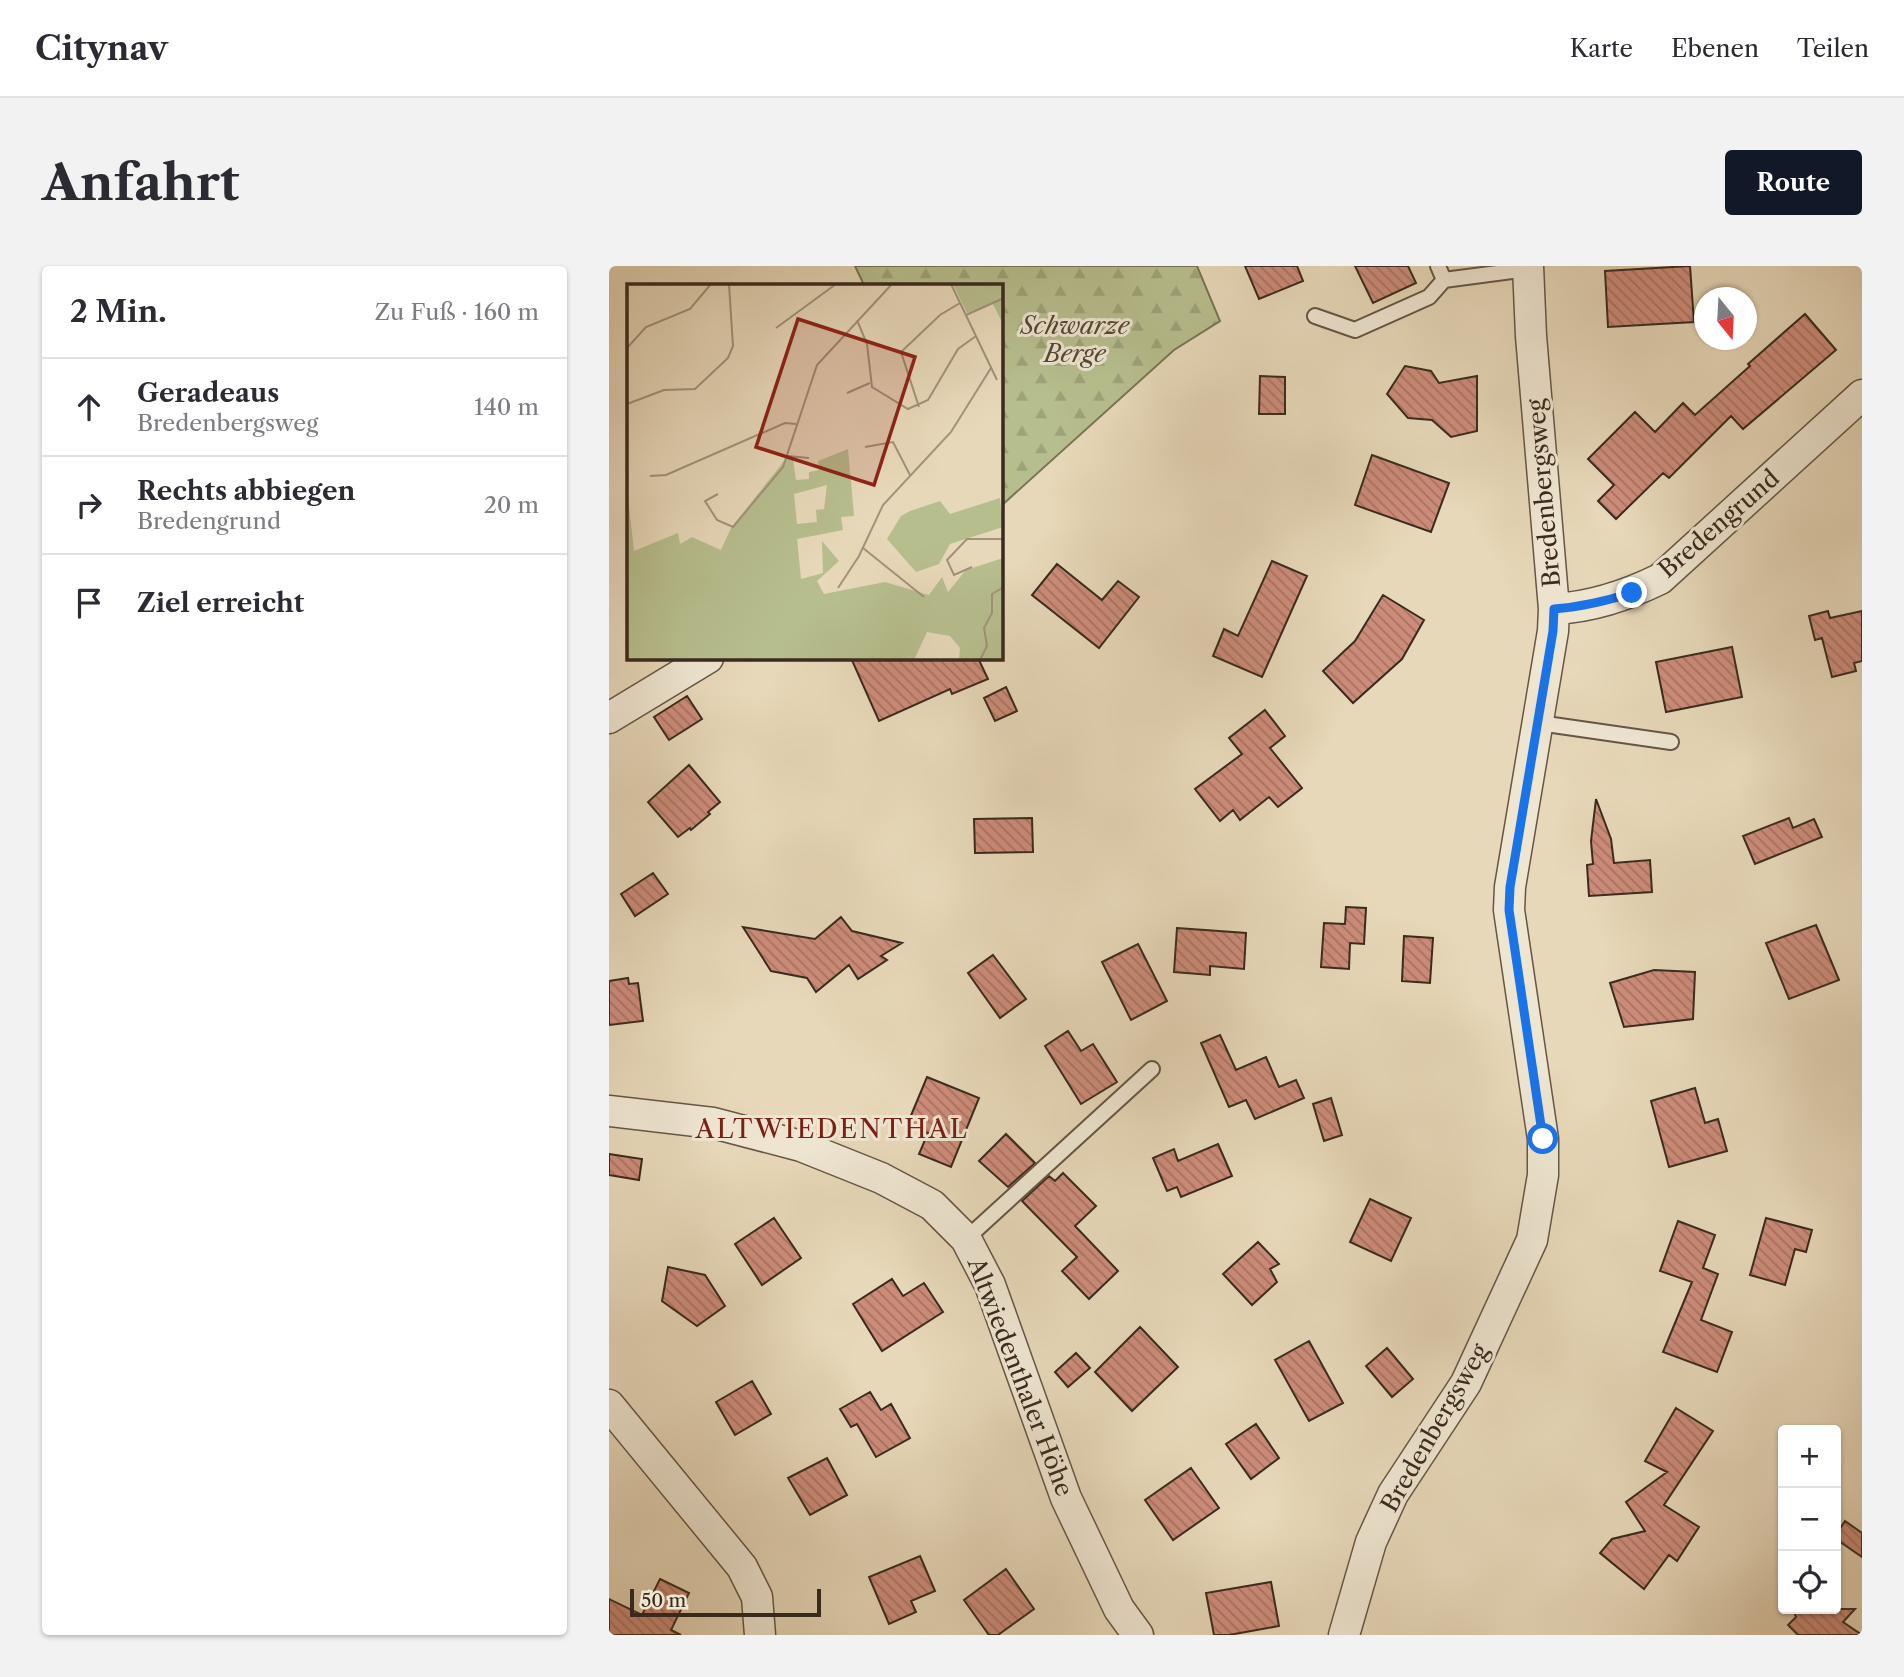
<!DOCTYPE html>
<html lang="de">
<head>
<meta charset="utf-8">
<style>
  body { margin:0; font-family:"Libre Caslon Text",serif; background:#f2f2f3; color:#2b2b33 }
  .controls { position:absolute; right:21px; bottom:21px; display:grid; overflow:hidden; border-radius:7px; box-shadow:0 2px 5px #0004 }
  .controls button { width:63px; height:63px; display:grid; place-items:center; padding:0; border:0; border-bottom:2px solid #e1e1e2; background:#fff; color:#2b2b33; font:35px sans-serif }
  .compass { position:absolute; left:1085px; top:21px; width:63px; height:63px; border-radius:50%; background:#fff; box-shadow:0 2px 5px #0004; rotate:162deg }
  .scale { position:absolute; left:21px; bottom:18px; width:191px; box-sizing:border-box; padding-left:7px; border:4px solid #3a2a1e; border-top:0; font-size:19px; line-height:24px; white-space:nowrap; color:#3a2a1e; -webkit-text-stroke:5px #efe6d2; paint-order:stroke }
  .stop { position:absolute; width:21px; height:21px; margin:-16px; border:5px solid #1a73e8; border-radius:50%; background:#fff }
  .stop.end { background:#1a73e8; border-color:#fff; box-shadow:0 2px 7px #0008 }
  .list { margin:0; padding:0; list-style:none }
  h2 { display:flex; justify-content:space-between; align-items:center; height:91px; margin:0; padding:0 28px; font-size:30px }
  h2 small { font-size:23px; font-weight:400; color:#7c7c81 }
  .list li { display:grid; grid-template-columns:46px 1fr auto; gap:21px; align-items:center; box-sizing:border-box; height:98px; padding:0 28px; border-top:2px solid #e1e1e2 }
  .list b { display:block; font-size:26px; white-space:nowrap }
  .list p { margin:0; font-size:23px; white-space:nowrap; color:#7c7c81 }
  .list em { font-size:23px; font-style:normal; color:#7c7c81 }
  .icon { flex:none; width:38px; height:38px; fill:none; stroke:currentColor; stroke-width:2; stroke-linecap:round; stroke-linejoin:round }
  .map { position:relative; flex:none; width:1253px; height:1369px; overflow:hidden; border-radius:7px }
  header { display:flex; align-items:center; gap:42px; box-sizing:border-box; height:98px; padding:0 35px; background:#fff; border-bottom:2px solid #e1e1e2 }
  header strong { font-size:33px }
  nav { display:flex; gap:38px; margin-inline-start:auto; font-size:24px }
  .intro { display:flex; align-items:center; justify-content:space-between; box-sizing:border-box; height:168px; padding:0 42px }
  h1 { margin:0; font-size:49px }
  .button { padding:18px 32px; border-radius:7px; background:#111827; color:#fff; font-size:24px; font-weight:700 }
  main { display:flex; gap:42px; padding:0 42px }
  aside { flex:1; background:#fff; border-radius:7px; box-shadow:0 2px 5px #0004 }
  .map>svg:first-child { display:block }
  .forest { fill:url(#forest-firs); stroke:#787456; stroke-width:2 }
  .building { fill:url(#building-back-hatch); stroke:#3a2a1e; stroke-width:2 }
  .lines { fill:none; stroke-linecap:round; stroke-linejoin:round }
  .lane-casing { stroke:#655645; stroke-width:18 }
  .street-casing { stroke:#655645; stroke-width:33 }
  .lane { stroke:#efe6d2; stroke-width:14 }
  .street { stroke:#efe6d2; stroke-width:30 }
  .route { stroke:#1a73e8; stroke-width:9 }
  .labels { text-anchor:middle; stroke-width:6; stroke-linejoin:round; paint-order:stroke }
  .park-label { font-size:24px; font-style:italic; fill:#534834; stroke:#efe6d2 }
  .street-label { font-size:24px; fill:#3a2a1e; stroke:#efe6d2 }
  .neighbourhood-label { font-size:26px; letter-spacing:2px; fill:#7a1f14; stroke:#efe6d2 }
  .inset-road { fill:none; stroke:#a2927b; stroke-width:2 }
  .view { fill:#8f2418; fill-opacity:0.15; stroke:#8f2418; stroke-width:3.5 }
  .inset-edge { fill:none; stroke:#3a2a1e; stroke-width:3.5 }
</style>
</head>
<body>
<header>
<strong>Citynav</strong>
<nav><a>Karte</a><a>Ebenen</a><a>Teilen</a></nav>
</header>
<div class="intro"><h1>Anfahrt</h1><a class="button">Route</a></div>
<main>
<aside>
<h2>2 Min.<small>Zu Fuß · 160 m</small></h2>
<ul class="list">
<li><svg class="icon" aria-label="ahead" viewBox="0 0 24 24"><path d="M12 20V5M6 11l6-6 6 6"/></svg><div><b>Geradeaus</b><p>Bredenbergsweg</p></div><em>140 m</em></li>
<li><svg class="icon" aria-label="right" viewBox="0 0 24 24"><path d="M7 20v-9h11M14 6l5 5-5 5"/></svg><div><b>Rechts abbiegen</b><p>Bredengrund</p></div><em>20 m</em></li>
<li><svg class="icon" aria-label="arrive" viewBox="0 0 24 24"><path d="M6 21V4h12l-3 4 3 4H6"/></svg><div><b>Ziel erreicht</b></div></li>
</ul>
</aside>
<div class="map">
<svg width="1253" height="1369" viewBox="0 0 1253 1369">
  <defs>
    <pattern id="forest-firs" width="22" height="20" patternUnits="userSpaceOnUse" patternTransform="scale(1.75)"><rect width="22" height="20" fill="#b7be8e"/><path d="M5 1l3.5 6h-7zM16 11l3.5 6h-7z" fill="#9ea37a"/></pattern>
    <pattern id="building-back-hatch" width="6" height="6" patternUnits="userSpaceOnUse" patternTransform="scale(1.75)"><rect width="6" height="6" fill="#cd8c7a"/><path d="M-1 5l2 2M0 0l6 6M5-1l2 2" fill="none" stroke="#a77363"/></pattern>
  </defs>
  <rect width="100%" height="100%" fill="#e7d8b9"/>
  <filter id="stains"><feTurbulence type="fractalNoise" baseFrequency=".00286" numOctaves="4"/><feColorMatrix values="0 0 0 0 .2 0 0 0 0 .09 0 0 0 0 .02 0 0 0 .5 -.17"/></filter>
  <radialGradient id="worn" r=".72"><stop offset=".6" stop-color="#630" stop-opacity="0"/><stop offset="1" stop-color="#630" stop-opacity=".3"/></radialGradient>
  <!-- forest -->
  <path class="forest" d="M 246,0 L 588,0 L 611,55 L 565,84 L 392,240 L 392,19 L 255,19 Z"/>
  <!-- building -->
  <path class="building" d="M 636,0 L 688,0 L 694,15 L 650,33 Z
    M 746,0 L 799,0 L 807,17 L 764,37 Z
    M 1081,0 L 1085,56 L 999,61 L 996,5 Z
    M 1196,48 L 1227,84 L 1134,163 L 1122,150 L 1060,212 L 1054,207 L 1007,253 L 989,235 L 1005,219 L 979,193 L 1026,146 L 1046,166 L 1074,137 L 1086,149 L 1141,100 L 1139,98 Z
    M 796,100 L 822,105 L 830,117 L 868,110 L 868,165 L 842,171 L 823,154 L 799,152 L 778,128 Z
    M 651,110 L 676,111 L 676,148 L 650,148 Z
    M 763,189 L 840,217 L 822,266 L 746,239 Z
    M 663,295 L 698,310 L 653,411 L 604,390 L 615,363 L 629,370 Z
    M 448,298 L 493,334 L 509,315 L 530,331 L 490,382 L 423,329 Z
    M 774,329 L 815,354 L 793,393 L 744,437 L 714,405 L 746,375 Z
    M 1219,345 L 1221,352 L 1253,345 L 1253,395 L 1245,397 L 1247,405 L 1223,411 L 1213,372 L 1206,374 L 1200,350 Z
    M 1123,381 L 1133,431 L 1057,446 L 1047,396 Z
    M 242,392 L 369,392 L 379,413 L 343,428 L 341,423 L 270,455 Z
    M 397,421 L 408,445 L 386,455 L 375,432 Z
    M 78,430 L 93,453 L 60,474 L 45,451 Z
    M 656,444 L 676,470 L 661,482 L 693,522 L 669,541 L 660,531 L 631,554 L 624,544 L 611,555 L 586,523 L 633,488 L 620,472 Z
    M 80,499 L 111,536 L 99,546 L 101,548 L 82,564 L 81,562 L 69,571 L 39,536 Z
    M 987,533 L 1002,573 L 1005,597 L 1041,594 L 1043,626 L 980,630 L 978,599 L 984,598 L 982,575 Z
    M 423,552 L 424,586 L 366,587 L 365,553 Z
    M 1180,552 L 1184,562 L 1205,553 L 1213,571 L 1146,598 L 1134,570 Z
    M 44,607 L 59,628 L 26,650 L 12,628 Z
    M 737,641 L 757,642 L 755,678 L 741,677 L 740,703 L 712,701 L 715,657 L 736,658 Z
    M 232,651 L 243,665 L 293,677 L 272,690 L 278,694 L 249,713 L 240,699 L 207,726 L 198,712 L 162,705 L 134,661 L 206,673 Z
    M 1207,659 L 1230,714 L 1180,733 L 1157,677 Z
    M 568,662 L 637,667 L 635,703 L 601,700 L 601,709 L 565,706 Z
    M 795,670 L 824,672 L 821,717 L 793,715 Z
    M 529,678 L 558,735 L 522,754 L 493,696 Z
    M 384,689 L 417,733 L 391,752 L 359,707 Z
    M 1045,704 L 1086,706 L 1084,753 L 1015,761 L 1001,717 Z
    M 19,712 L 20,718 L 29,717 L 34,755 L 0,759 L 0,715 Z
    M 459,765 L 472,785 L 484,778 L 508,816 L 472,838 L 436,780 Z
    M 611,769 L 627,804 L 657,791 L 670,821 L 687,814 L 695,832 L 646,853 L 637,834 L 620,841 L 592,777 Z
    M 318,811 L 370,832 L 342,901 L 310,888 L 319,867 L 298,859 Z
    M 1086,822 L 1096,857 L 1109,853 L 1118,885 L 1060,901 L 1042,835 Z
    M 722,832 L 733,869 L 715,875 L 704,838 Z
    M 397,868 L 426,897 L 399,921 L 370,895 Z
    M 609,878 L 623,910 L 572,931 L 568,921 L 558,925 L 544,892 L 565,883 L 569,895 Z
    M 0,888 L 33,893 L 30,914 L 0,909 Z
    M 454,907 L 487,940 L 466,960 L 509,1005 L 480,1033 L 453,1005 L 468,991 L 413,935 L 440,910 L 446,915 Z
    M 761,933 L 802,952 L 782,995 L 741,976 Z
    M 165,952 L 192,992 L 153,1019 L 126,978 Z
    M 1157,952 L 1203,964 L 1197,986 L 1186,983 L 1176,1019 L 1141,1009 Z
    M 1069,955 L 1106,969 L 1094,1002 L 1109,1008 L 1092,1054 L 1123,1066 L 1108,1106 L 1054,1086 L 1083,1016 L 1051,1005 Z
    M 649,976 L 670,998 L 661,1003 L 668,1016 L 643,1039 L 614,1008 Z
    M 59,1001 L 96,1009 L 116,1040 L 88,1060 L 53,1035 Z
    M 283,1013 L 294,1030 L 315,1017 L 334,1046 L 273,1085 L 244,1038 Z
    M 531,1061 L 569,1101 L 523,1145 L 486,1106 Z
    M 700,1075 L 734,1137 L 700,1155 L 666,1094 Z
    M 778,1082 L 804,1113 L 783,1131 L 757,1100 Z
    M 467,1087 L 481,1102 L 459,1121 L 446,1106 Z
    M 143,1115 L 162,1148 L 126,1169 L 107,1136 Z
    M 261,1126 L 272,1144 L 282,1138 L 301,1172 L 267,1191 L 248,1158 L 242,1161 L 231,1143 Z
    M 1067,1142 L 1104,1165 L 1055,1239 L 1090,1261 L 1068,1295 L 1060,1289 L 1035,1323 L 991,1287 L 1003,1273 L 1036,1265 L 1017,1236 L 1058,1206 L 1036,1195 Z
    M 647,1158 L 670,1192 L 642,1213 L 617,1178 Z
    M 218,1192 L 238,1229 L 201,1249 L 179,1212 Z
    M 582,1202 L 610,1242 L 564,1274 L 536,1234 Z
    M 1236,1255 L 1253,1267 L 1253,1291 L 1227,1273 L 1227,1269 Z
    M 311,1290 L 326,1325 L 302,1335 L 307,1346 L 280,1358 L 260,1311 Z
    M 397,1303 L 425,1343 L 389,1369 L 380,1369 L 355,1334 Z
    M 51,1313 L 80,1327 L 62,1364 L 72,1369 L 0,1369 L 0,1333 L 33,1349 Z
    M 662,1316 L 670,1360 L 620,1369 L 605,1369 L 597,1327 Z
    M 1184,1343 L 1246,1343 L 1234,1356 L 1253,1369 L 1189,1369 L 1179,1359 L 1187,1351 Z"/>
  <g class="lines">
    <!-- lane casing -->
    <g class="lane-casing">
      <path id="lane" d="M 829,0 L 835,14
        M 706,50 L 746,64 L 820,31 L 835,14 L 919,3
        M 930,457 L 1062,476
        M 357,973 L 543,803"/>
    </g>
    <!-- street casing -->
    <g class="street-casing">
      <path id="street" d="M 945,343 C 983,341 1016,330 1051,313 L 1253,129
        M 0,452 L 99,392
        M 0,845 L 104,857 L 192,880 L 272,912 L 323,939 L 357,973 L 381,1019 L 457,1232 L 510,1343 L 529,1369
        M 0,1139 L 133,1301 L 148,1331 L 151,1369
        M 735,1369 L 762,1276 L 784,1228 L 857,1117 L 923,974 L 934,909 L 934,873 L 900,644 L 901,621 L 944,365 L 945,343 L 922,70 L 919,0"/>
    </g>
    <!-- lane -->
    <use href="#lane" class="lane"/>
    <!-- street -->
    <use href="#street" class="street"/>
  </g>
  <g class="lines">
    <!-- route -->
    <path class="route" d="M 934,873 L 900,644 L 901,621 L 944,365 L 945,343 C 972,341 997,335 1023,327"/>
  </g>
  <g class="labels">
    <!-- park labels -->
    <g class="park-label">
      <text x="466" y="68">Schwarze<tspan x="466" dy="28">Berge</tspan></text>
    </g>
    <!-- street labels -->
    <g class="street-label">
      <text transform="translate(935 227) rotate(-95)" y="8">Bredenbergsweg</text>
      <text transform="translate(1110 258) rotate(-41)" y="8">Bredengrund</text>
      <text transform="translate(411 1111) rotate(69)" y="8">Altwiedenthaler Höhe</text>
      <text transform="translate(826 1162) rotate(-60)" y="8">Bredenbergsweg</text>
    </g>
    <!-- neighbourhood labels -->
    <g class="neighbourhood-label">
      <text x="223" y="872">ALTWIEDENTHAL</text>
    </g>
  </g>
  <!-- overview -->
  <g transform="translate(18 18)">
    <rect width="376" height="376" fill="#e7d8b9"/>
    <path d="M 326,0 L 376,0 L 376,40 L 366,20 L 340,29 ZM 221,165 L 227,232 L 214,233 L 216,246 L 170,255 L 174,295 L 196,289 L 195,257 L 212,277 L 190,297 L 197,310 L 258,298 L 302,311 L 315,293 L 321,308 L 339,286 L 376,274 L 376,376 L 332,376 L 333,364 L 323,352 L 300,348 L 287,376 L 0,376 L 0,203 L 7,267 L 51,249 L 53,260 L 65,253 L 94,266 L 104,244 L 161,172 L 166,175 L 169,196 L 182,195 L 182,188 L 192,186 L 191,177 ZM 200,201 L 197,225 L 189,226 L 190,238 L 170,240 L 167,210 ZM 373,214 L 376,243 L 323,260 L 312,280 L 289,288 L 260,255 L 274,232 L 283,227 L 313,217 L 323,230 Z" fill="#b7be8e" fill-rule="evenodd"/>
    <path class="inset-road" d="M 324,0 L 370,96M 339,31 L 377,14M 230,36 L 240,60 L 245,103 L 281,125 L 301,116 L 331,65 L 349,52M 149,44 L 209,0M 0,64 L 19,43 L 63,25 L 84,0M 220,109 L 243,99M 0,120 L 37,106 L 68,105 L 101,74 L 106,62 L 102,0M 292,123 L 274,68 L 313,31 L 333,19M 238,163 L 266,158 L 283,191M 161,172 L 182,174M 23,192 L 39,191 L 158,139 L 169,140M 91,210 L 78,217 L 90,236 L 106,243 L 156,183 L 190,81 L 265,0M 236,264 L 297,313M 345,283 L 327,291 L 320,276 L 340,255 L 377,255M 211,304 L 232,272 L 256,221 L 324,148 L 364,84M 353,376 L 360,362 L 357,344 L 365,329 L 365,310 L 377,303"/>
    <path class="view" d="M 171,35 L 288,73 L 247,201 L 129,163 Z"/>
    <rect width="376" height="376" class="inset-edge"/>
  </g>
  <rect width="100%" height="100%" filter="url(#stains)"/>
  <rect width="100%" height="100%" fill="url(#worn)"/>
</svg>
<div class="controls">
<button>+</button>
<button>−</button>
<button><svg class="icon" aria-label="locate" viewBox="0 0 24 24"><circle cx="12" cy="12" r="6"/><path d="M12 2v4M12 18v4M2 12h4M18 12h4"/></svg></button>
</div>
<svg class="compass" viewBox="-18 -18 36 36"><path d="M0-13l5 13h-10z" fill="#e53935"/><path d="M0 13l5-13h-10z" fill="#7c7c81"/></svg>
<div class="scale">50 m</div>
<div class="stop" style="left:934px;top:873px"></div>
<div class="stop end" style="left:1023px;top:327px"></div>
</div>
</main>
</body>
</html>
